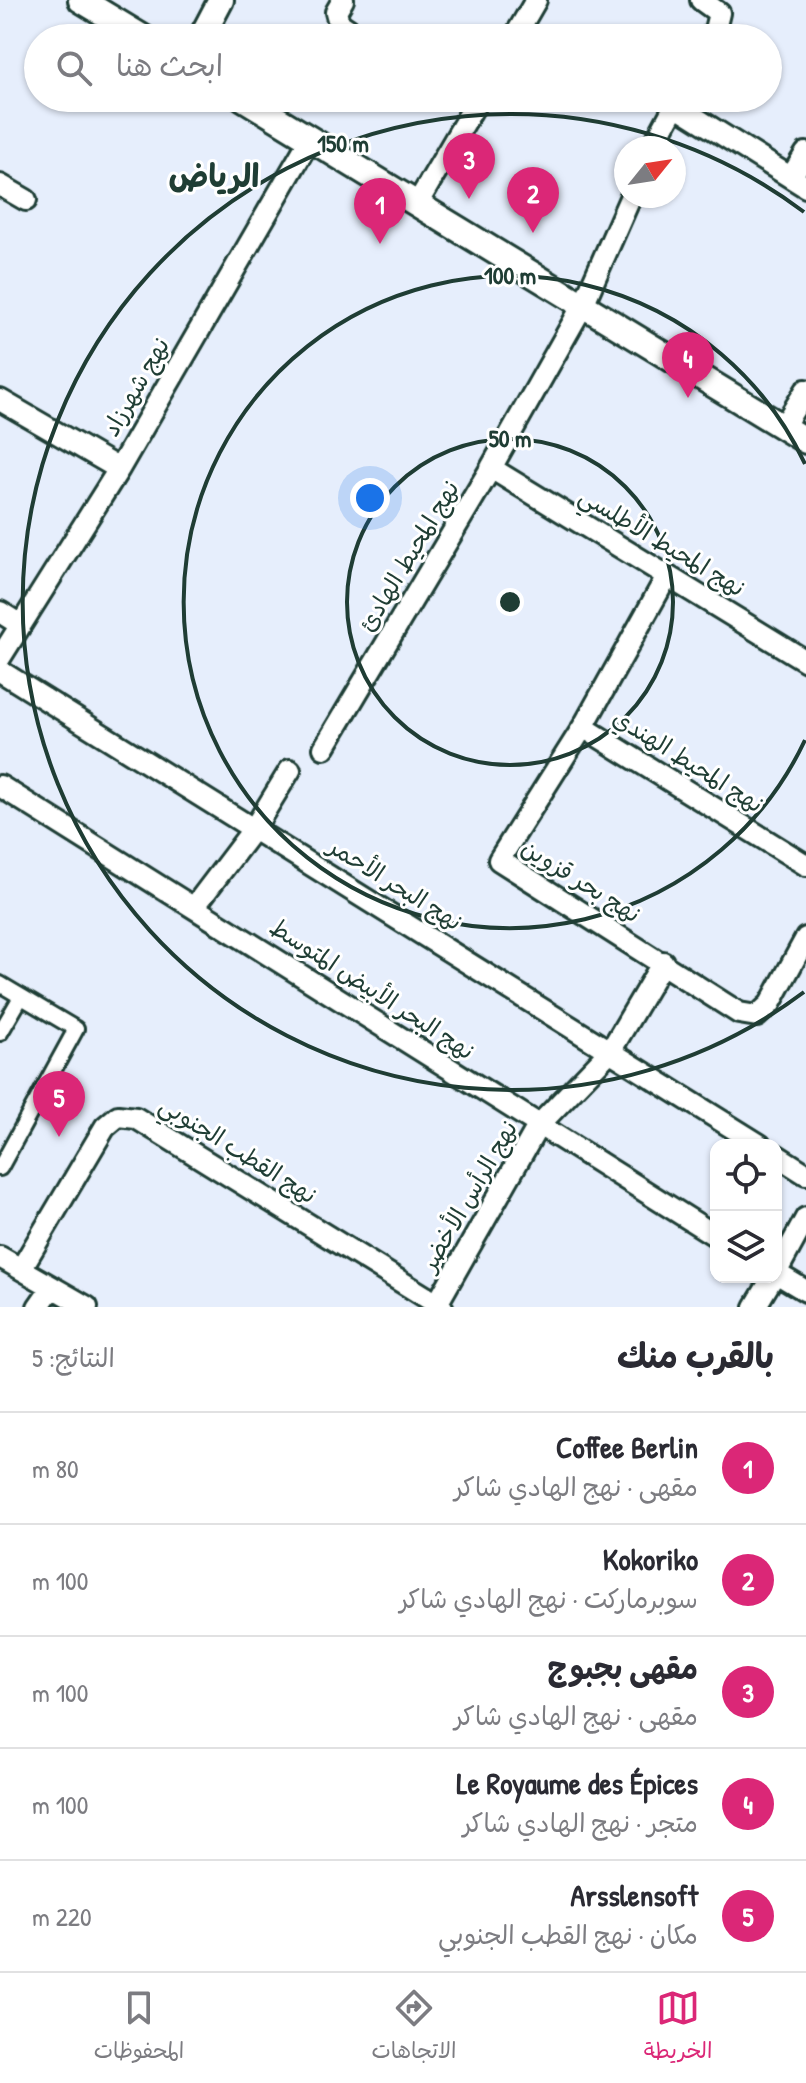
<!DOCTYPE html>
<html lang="ar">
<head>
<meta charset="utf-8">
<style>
  body { margin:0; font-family:"Patrick Hand","Playpen Sans Arabic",sans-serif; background:#f2f2f3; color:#2b2b33; direction:rtl }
  .controls { position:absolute; right:24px; bottom:24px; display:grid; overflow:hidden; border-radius:16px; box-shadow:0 2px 6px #0004 }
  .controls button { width:72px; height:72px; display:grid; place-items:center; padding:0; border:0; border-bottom:2px solid #e1e1e2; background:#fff; color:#2b2b33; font:40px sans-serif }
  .compass { position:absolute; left:614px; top:136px; width:72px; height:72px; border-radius:50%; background:#fff; box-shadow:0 2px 6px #0004; rotate:60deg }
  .you { position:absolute; left:370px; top:498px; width:28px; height:28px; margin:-20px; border:6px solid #fff; border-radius:50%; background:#1a73e8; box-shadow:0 0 0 12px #1a73e833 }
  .badge { display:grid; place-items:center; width:52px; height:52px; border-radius:50%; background:#db2777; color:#fff; font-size:26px; font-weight:700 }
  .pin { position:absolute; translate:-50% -66px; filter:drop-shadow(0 2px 4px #0008) }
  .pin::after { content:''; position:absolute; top:42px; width:28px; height:24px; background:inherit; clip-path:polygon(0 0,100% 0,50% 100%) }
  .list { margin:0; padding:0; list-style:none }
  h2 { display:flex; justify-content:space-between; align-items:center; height:104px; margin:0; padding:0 32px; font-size:34px }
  h2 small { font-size:26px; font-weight:400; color:#7c7c81 }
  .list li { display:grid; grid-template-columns:52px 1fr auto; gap:24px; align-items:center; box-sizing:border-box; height:112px; padding:0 32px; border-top:2px solid #e1e1e2 }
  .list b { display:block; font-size:30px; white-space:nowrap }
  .list p { margin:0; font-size:26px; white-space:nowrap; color:#7c7c81 }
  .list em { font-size:26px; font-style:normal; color:#7c7c81 }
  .icon { flex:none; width:44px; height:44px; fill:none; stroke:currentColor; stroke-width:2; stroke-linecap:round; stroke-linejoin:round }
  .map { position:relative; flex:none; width:806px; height:1307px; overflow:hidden; direction:ltr }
  .search { position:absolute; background:#fff; box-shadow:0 2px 6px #0004; left:24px; right:24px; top:24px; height:88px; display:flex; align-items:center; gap:20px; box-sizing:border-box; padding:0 28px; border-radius:44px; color:#7c7c81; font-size:30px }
  .sheet { height:664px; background:#fff }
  nav { display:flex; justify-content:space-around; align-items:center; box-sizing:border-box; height:112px; border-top:2px solid #e1e1e2; background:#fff; font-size:22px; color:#7c7c81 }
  nav a { display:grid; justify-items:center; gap:4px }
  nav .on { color:#db2777 }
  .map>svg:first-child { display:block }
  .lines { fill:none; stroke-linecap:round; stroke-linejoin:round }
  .pedestrian-casing { stroke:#1f3d34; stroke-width:20 }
  .minor-casing { stroke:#1f3d34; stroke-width:26 }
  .tertiary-casing { stroke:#1f3d34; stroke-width:30 }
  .pedestrian { stroke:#fff; stroke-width:14 }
  .minor { stroke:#fff; stroke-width:20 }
  .tertiary { stroke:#fff; stroke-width:24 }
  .ring { fill:none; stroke:#1f3d34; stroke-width:4 }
  .labels { text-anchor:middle; stroke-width:6; stroke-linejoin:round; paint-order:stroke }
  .street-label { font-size:24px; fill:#1f3d34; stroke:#fff }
  .district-label { font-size:32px; font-weight:bold; fill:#1f3d34; stroke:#fff }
  .centre { fill:#1f3d34; stroke:#fff; stroke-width:4 }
  .ring-label { font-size:24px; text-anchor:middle; font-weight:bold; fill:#1f3d34; stroke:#fff; stroke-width:6; stroke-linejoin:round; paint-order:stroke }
</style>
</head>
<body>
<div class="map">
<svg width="806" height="1307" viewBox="0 0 806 1307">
  <rect width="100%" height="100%" fill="#e6eefc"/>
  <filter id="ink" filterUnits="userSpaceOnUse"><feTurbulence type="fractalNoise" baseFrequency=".0125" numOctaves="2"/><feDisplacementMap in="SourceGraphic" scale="16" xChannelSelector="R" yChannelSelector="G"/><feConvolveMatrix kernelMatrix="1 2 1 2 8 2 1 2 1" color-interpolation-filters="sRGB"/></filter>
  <g filter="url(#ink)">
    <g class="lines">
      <!-- pedestrian casing -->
      <g class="pedestrian-casing">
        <path id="pedestrian" d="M 0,984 L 76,1029 L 0,1168
          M 0,1033 L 21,997"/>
      </g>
      <!-- minor casing -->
      <g class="minor-casing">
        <path id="minor" d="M 343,0 L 336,12 L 339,23 L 361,38
          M 701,0 L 719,13 L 713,38
          M 514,38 L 536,0
          M 675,105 L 806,187
          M 652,148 L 679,98
          M 791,177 L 806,153
          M 0,185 L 26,200
          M 417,204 L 479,98
          M 0,400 L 119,469
          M 783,427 L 806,390
          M 491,468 L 806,661
          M 667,576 L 583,727 L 499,860 L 739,1013 L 757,1016 L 770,1004 L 806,938
          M 0,612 L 19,624
          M 0,658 L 119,469 L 310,139
          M 0,671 L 760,1145
          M 583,727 L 806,865
          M 324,748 L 491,468 L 583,305 L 631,196
          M 0,786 L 716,1236
          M 195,906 L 255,827 L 290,770
          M 776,1155 L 806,1174
          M 806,1218 L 776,1273 L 806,1291
          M 0,1257 L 87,1307
          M 21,1269 L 105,1127 L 118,1116 L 136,1118 L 442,1307
          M 437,1304 L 538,1126 L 611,1050 L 663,962
          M 38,1307 L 52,1287
          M 755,1307 L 773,1277"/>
      </g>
      <!-- tertiary casing -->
      <g class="tertiary-casing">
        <path id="tertiary" d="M 81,0 L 144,38
          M 201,38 L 221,0
          M 243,98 L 806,441"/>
      </g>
      <!-- pedestrian -->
      <use href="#pedestrian" class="pedestrian"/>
      <!-- minor -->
      <use href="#minor" class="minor"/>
      <!-- tertiary -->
      <use href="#tertiary" class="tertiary"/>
    </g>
  </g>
  <!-- distance rings -->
  <g class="ring">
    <circle cx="510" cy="602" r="163"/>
    <path d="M805 740A326 326 0 1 1 805 464"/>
    <path d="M804 992A488 488 0 1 1 804 212"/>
  </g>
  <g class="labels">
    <!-- street labels -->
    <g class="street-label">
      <text transform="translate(136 387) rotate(-60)" y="8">نهج شهرزاد</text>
      <text transform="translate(662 542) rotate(31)" y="8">نهج المحيط الأطلسي</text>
      <text transform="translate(409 556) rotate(-59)" y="8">نهج المحيط الهادئ</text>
      <text transform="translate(688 761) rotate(32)" y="8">نهج المحيط الهندي</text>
      <text transform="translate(581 881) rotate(32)" y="8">نهج بحر قزوين</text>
      <text transform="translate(395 884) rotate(32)" y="8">نهج البحر الأحمر</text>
      <text transform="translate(372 989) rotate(33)" y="8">نهج البحر الأبيض المتوسط</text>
      <text transform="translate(238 1150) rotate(32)" y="8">نهج القطب الجنوبي</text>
      <text transform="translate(469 1196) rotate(-60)" y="8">نهج الرأس الأخضر</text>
    </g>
    <!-- district labels -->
    <g class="district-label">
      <text x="214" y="187">الرياض</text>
    </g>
  </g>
  <circle cx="510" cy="602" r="12" class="centre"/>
  <g class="ring-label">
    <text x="343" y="152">150 m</text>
    <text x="510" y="284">100 m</text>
    <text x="510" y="447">50 m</text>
  </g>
</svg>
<div class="controls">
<button><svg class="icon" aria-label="locate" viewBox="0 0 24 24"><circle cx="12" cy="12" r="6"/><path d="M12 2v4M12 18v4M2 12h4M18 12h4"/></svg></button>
<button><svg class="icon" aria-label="layers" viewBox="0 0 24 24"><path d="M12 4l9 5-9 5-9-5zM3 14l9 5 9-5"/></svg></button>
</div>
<svg class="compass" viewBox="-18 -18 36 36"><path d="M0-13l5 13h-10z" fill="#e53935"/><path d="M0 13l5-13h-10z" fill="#7c7c81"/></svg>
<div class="you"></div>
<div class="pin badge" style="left:380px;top:244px">1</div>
<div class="pin badge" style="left:533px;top:233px">2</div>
<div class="pin badge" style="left:469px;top:199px">3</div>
<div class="pin badge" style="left:688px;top:398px">4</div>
<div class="pin badge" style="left:59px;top:1137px">5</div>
<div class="search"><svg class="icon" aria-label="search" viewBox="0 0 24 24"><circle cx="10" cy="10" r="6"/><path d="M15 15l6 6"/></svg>ابحث هنا</div>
</div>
<section class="sheet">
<h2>بالقرب منك<small>النتائج: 5</small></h2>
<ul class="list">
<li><span class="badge">1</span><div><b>Coffee Berlin</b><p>مقهى · نهج الهادي شاكر</p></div><em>80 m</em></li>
<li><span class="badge">2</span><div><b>Kokoriko</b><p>سوبرماركت · نهج الهادي شاكر</p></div><em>100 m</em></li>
<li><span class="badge">3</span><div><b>مقهى بجبوج</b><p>مقهى · نهج الهادي شاكر</p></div><em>100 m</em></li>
<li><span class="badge">4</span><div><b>Le Royaume des Épices</b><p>متجر · نهج الهادي شاكر</p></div><em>100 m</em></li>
<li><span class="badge">5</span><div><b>Arsslensoft</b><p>مكان · نهج القطب الجنوبي</p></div><em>220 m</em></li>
</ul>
</section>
<nav>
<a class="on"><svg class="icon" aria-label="map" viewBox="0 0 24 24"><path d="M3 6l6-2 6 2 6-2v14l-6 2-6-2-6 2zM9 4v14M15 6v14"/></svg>الخريطة</a>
<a><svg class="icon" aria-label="directions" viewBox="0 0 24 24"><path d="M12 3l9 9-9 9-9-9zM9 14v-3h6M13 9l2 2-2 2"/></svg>الاتجاهات</a>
<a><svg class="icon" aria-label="saved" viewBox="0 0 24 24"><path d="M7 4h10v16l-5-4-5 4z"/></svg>المحفوظات</a>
</nav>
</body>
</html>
